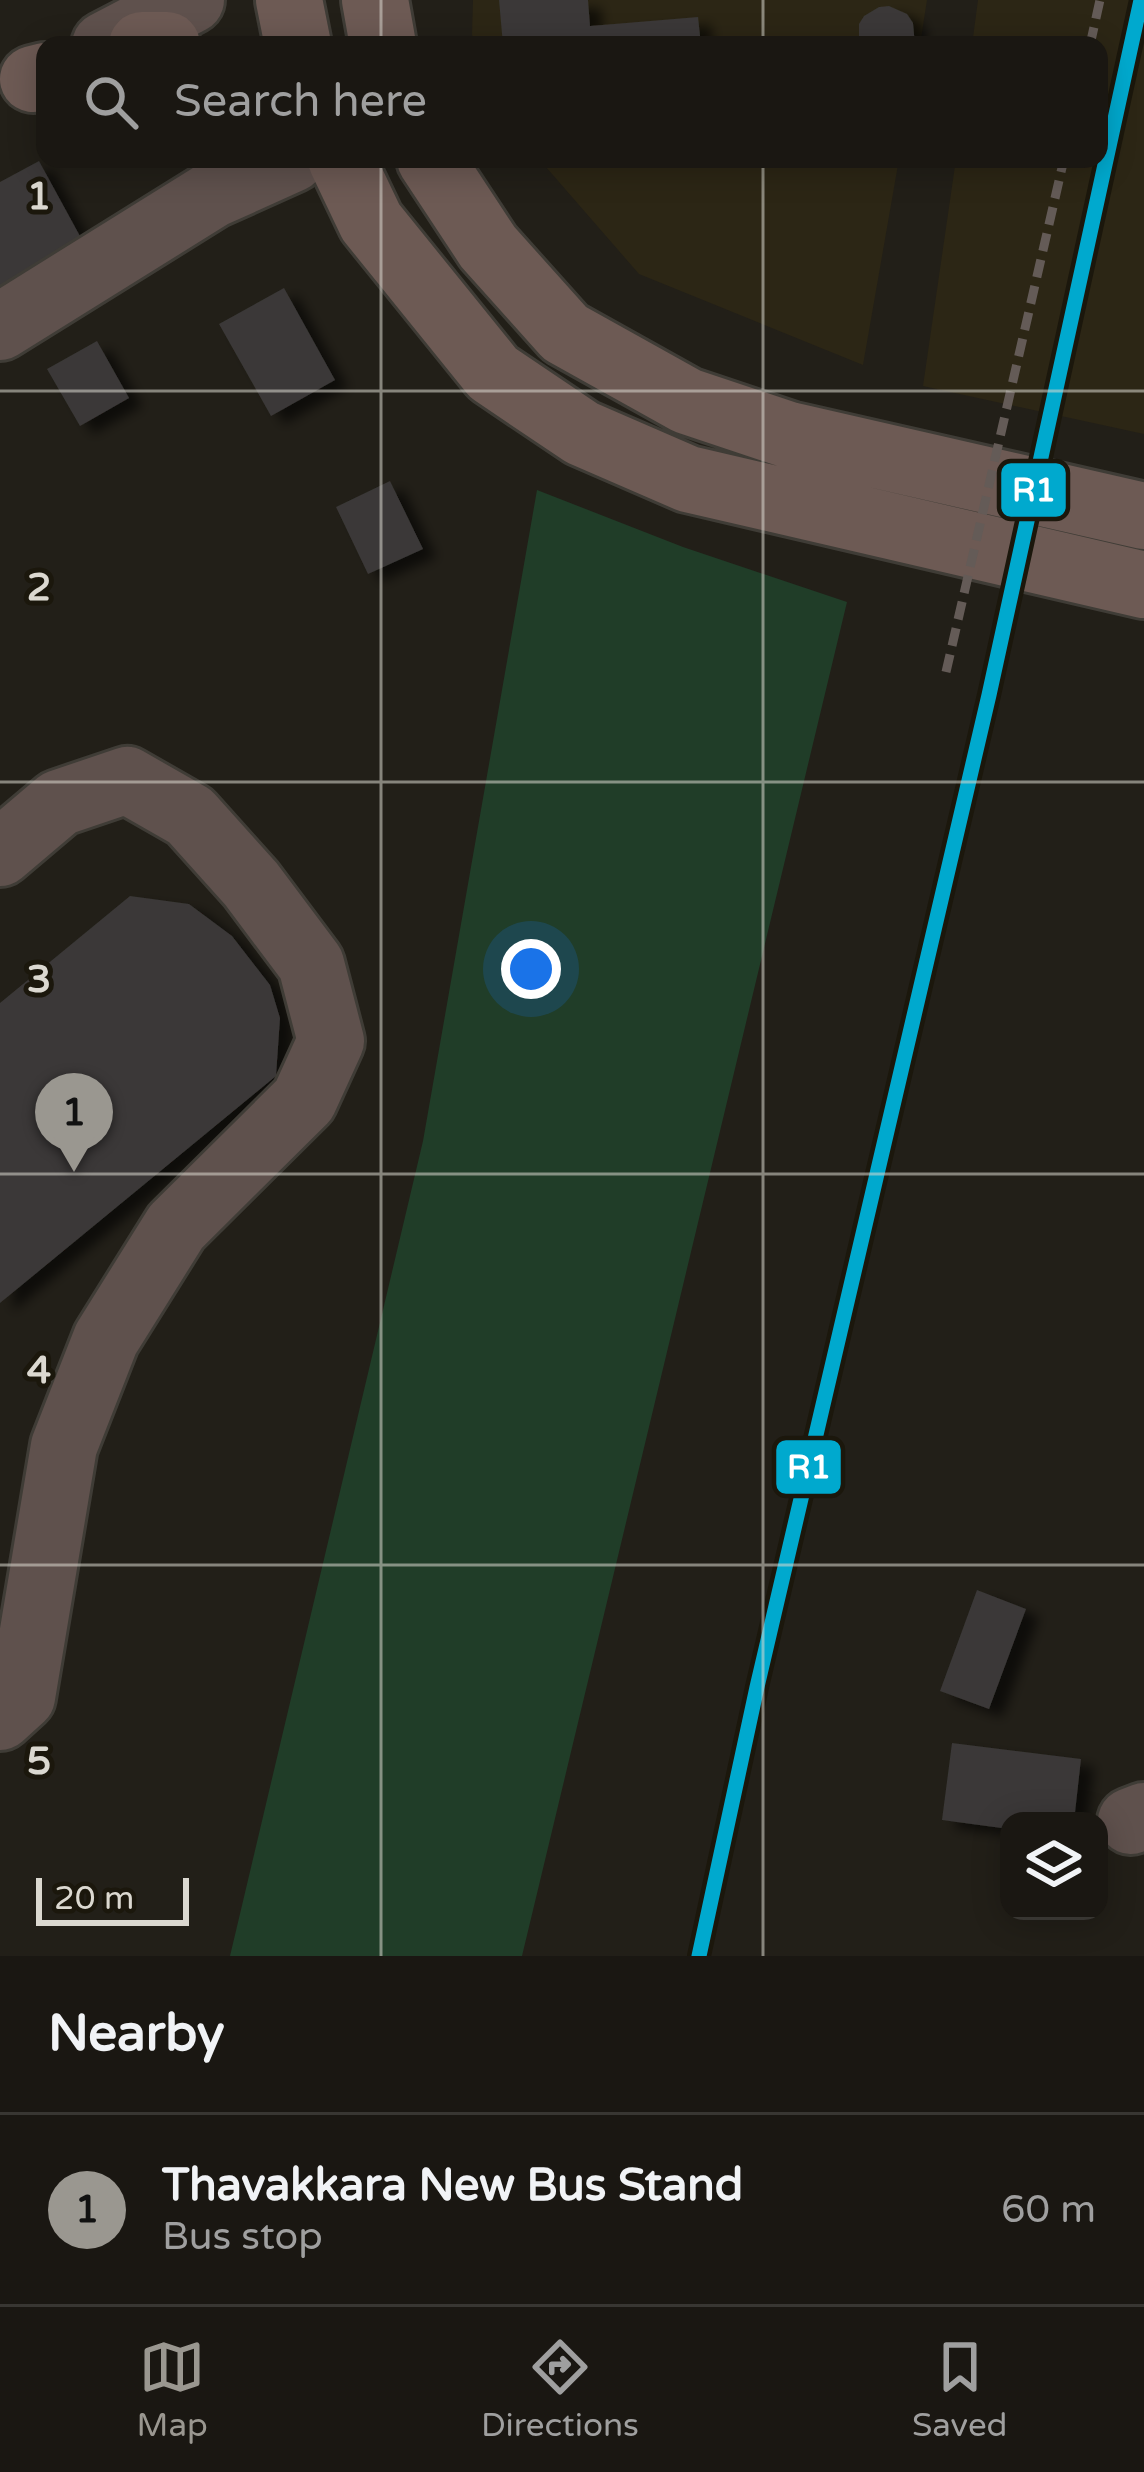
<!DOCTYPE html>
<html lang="en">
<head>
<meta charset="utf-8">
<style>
  body { margin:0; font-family:"Varela Round",sans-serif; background:#23201b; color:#f1f3f6 }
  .controls { position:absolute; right:36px; bottom:36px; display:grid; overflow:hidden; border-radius:24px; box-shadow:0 6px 30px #0003 }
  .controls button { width:108px; height:108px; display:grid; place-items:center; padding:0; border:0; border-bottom:3px solid #383632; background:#1a1712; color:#f1f3f6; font:60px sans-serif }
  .scale { position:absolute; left:36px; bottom:30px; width:153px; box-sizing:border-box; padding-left:12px; border:6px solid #dbd8d0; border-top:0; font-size:33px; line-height:42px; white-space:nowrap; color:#dbd8d0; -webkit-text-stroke:9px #1b170c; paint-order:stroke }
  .you { position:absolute; left:531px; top:969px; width:42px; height:42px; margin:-30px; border:9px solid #fff; border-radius:50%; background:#1a73e8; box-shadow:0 0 0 18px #1a73e833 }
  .badge { display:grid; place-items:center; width:78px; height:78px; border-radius:50%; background:#9a9790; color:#111; font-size:39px; font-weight:700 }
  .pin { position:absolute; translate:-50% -99px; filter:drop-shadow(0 3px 6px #0008) }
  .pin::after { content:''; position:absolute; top:63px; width:42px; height:36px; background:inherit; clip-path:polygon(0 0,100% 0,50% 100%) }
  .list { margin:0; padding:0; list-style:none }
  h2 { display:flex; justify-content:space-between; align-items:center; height:156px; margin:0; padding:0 48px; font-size:51px }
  h2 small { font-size:39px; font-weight:400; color:#9f9f9f }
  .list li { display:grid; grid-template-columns:78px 1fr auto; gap:36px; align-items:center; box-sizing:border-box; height:192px; padding:0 48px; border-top:3px solid #383632 }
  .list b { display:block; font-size:45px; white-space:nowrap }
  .list p { margin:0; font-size:39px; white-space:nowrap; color:#9f9f9f }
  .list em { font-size:39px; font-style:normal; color:#9f9f9f }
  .icon { flex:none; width:66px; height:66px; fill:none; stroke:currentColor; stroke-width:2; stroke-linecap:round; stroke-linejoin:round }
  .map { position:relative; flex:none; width:1144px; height:1956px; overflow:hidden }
  .search { position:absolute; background:#1a1712; box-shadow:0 6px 30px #0003; left:36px; right:36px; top:36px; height:132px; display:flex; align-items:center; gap:30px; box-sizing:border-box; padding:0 42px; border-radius:24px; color:#9f9f9f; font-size:45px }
  .sheet { height:348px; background:#1a1712 }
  nav { display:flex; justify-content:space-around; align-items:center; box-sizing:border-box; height:168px; border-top:3px solid #383632; background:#1a1712; font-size:33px; color:#9f9f9f }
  nav a { display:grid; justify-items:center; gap:6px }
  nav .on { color:#9a9790 }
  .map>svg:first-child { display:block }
  .built { fill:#2c2615 }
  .green { fill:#203d28 }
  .building { fill:#3a3837; filter:url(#shadow) }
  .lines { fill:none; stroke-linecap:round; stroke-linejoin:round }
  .minor-casing { stroke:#3f3c36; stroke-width:72 }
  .major-casing { stroke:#3f3c36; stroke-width:72 }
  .minor { stroke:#5f514d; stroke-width:66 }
  .major { stroke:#6d5a54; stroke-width:66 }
  .rail { stroke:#645b57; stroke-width:9; stroke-dasharray:18 9; stroke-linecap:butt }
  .rail-1-casing { stroke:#1b170c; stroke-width:24 }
  .rail-1 { stroke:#00a9ce; stroke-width:15 }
  .grid { fill:none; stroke:#dbd8d0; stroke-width:3; stroke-opacity:0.55 }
  .grid-label { font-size:39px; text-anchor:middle; font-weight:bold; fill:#dbd8d0; stroke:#1b170c; stroke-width:10; stroke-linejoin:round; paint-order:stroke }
  .line-badge { stroke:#1b170c; stroke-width:4.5 }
  .badge-label { font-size:33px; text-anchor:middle; font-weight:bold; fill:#fff }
</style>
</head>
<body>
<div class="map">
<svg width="1144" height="1956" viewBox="0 0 1144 1956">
  <defs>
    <filter id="shadow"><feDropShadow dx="13" dy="8" stdDeviation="6" flood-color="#0009"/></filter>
  </defs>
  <rect width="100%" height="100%" fill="#221f18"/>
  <!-- built -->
  <path class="built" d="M 473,0 L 927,0 L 920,45 L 478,45 L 472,35 Z
    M 978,0 L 1144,0 L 1144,434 L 923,386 L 956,159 L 1099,159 L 1099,45 L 972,45 Z
    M 539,159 L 899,159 L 863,365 L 639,274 Z"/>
  <!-- green -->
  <path class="green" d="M 537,490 L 683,547 L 847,602 L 522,1956 L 230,1956 L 423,1141 Z"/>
  <!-- building -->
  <path class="building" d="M 499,0 L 588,0 L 590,26 L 698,17 L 701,45 L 503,45 Z
    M 889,6 L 907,14 L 913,23 L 915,45 L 859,45 L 859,24 L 864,16 L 879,7 Z
    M 39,161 L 87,249 L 0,296 L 0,182 Z
    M 284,288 L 335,380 L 271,416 L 219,324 Z
    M 97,341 L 129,398 L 80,426 L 47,369 Z
    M 390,481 L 423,549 L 368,574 L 336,507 Z
    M 130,896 L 189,904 L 232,936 L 270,985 L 280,1018 L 276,1076 L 0,1303 L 0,1003 Z
    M 977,1590 L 1026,1609 L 989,1709 L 940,1691 Z
    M 952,1743 L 1081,1759 L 1074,1821 L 1009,1821 L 1009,1829 L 942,1820 Z"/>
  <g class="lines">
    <!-- minor casing -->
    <g class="minor-casing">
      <path id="minor" d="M 105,45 L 191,0
        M 0,327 L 212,195 L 292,159
        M 0,853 L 59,803 L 127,780 L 190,816 L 251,884 L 311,964 L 331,1041 L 304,1100 L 176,1227 L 106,1339 L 64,1446 L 22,1697 L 0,1717
        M 1131,1821 L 1144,1816"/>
    </g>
    <!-- major casing -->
    <g class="major-casing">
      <path id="major" d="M 289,0 L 298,45
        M 375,0 L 383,45
        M 142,45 L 167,45
        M 33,79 L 45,76
        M 341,159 L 371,222 L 493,373 L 582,433 L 688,479 L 1144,585
        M 430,159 L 488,247 L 565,333 L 687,401 L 789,435 L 1144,516"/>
    </g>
    <!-- minor -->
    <use href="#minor" class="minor"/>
    <!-- major -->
    <use href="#major" class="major"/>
    <!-- rail -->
    <path class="rail" d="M 1090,45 L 1100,0
      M 946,672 L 1064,159"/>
    <!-- rail-1 casing -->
    <g class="rail-1-casing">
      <path id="rail-1" d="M 699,1956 L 757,1687 L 989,695 L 1141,0"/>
    </g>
    <!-- rail-1 -->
    <use href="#rail-1" class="rail-1"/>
  </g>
  <!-- grid -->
  <path class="grid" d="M 381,0 L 381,45M 763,0 L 763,45M 381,159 L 381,1956M 763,159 L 763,1956M 0,391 L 1144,391M 0,782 L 1144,782M 0,1174 L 1144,1174M 0,1565 L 1144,1565"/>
  <g class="grid-label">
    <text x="39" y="209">1</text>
    <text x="39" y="600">2</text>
    <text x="39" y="992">3</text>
    <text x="39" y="1383">4</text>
    <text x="39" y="1774">5</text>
  </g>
  <g class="line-badge">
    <rect x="999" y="461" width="69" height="58" rx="12" fill="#00a9ce"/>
    <rect x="774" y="1438" width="69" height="58" rx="12" fill="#00a9ce"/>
  </g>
  <g class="badge-label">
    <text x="1034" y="501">R1</text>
    <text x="809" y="1478">R1</text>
  </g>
</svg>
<div class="controls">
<button><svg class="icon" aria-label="layers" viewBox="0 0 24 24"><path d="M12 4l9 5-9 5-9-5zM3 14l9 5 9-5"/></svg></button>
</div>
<div class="scale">20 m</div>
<div class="you"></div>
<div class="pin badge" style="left:74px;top:1172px">1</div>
<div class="search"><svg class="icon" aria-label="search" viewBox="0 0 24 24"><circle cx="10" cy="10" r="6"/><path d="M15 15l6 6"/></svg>Search here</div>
</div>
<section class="sheet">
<h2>Nearby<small></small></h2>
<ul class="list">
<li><span class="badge">1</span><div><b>Thavakkara New Bus Stand</b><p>Bus stop</p></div><em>60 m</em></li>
</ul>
</section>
<nav>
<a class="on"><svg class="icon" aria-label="map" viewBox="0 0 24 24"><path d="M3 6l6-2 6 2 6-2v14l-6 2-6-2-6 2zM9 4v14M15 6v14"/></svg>Map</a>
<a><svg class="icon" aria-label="directions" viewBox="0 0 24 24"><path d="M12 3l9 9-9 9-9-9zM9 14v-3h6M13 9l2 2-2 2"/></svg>Directions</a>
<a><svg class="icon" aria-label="saved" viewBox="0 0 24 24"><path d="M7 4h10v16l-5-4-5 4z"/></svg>Saved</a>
</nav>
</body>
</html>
